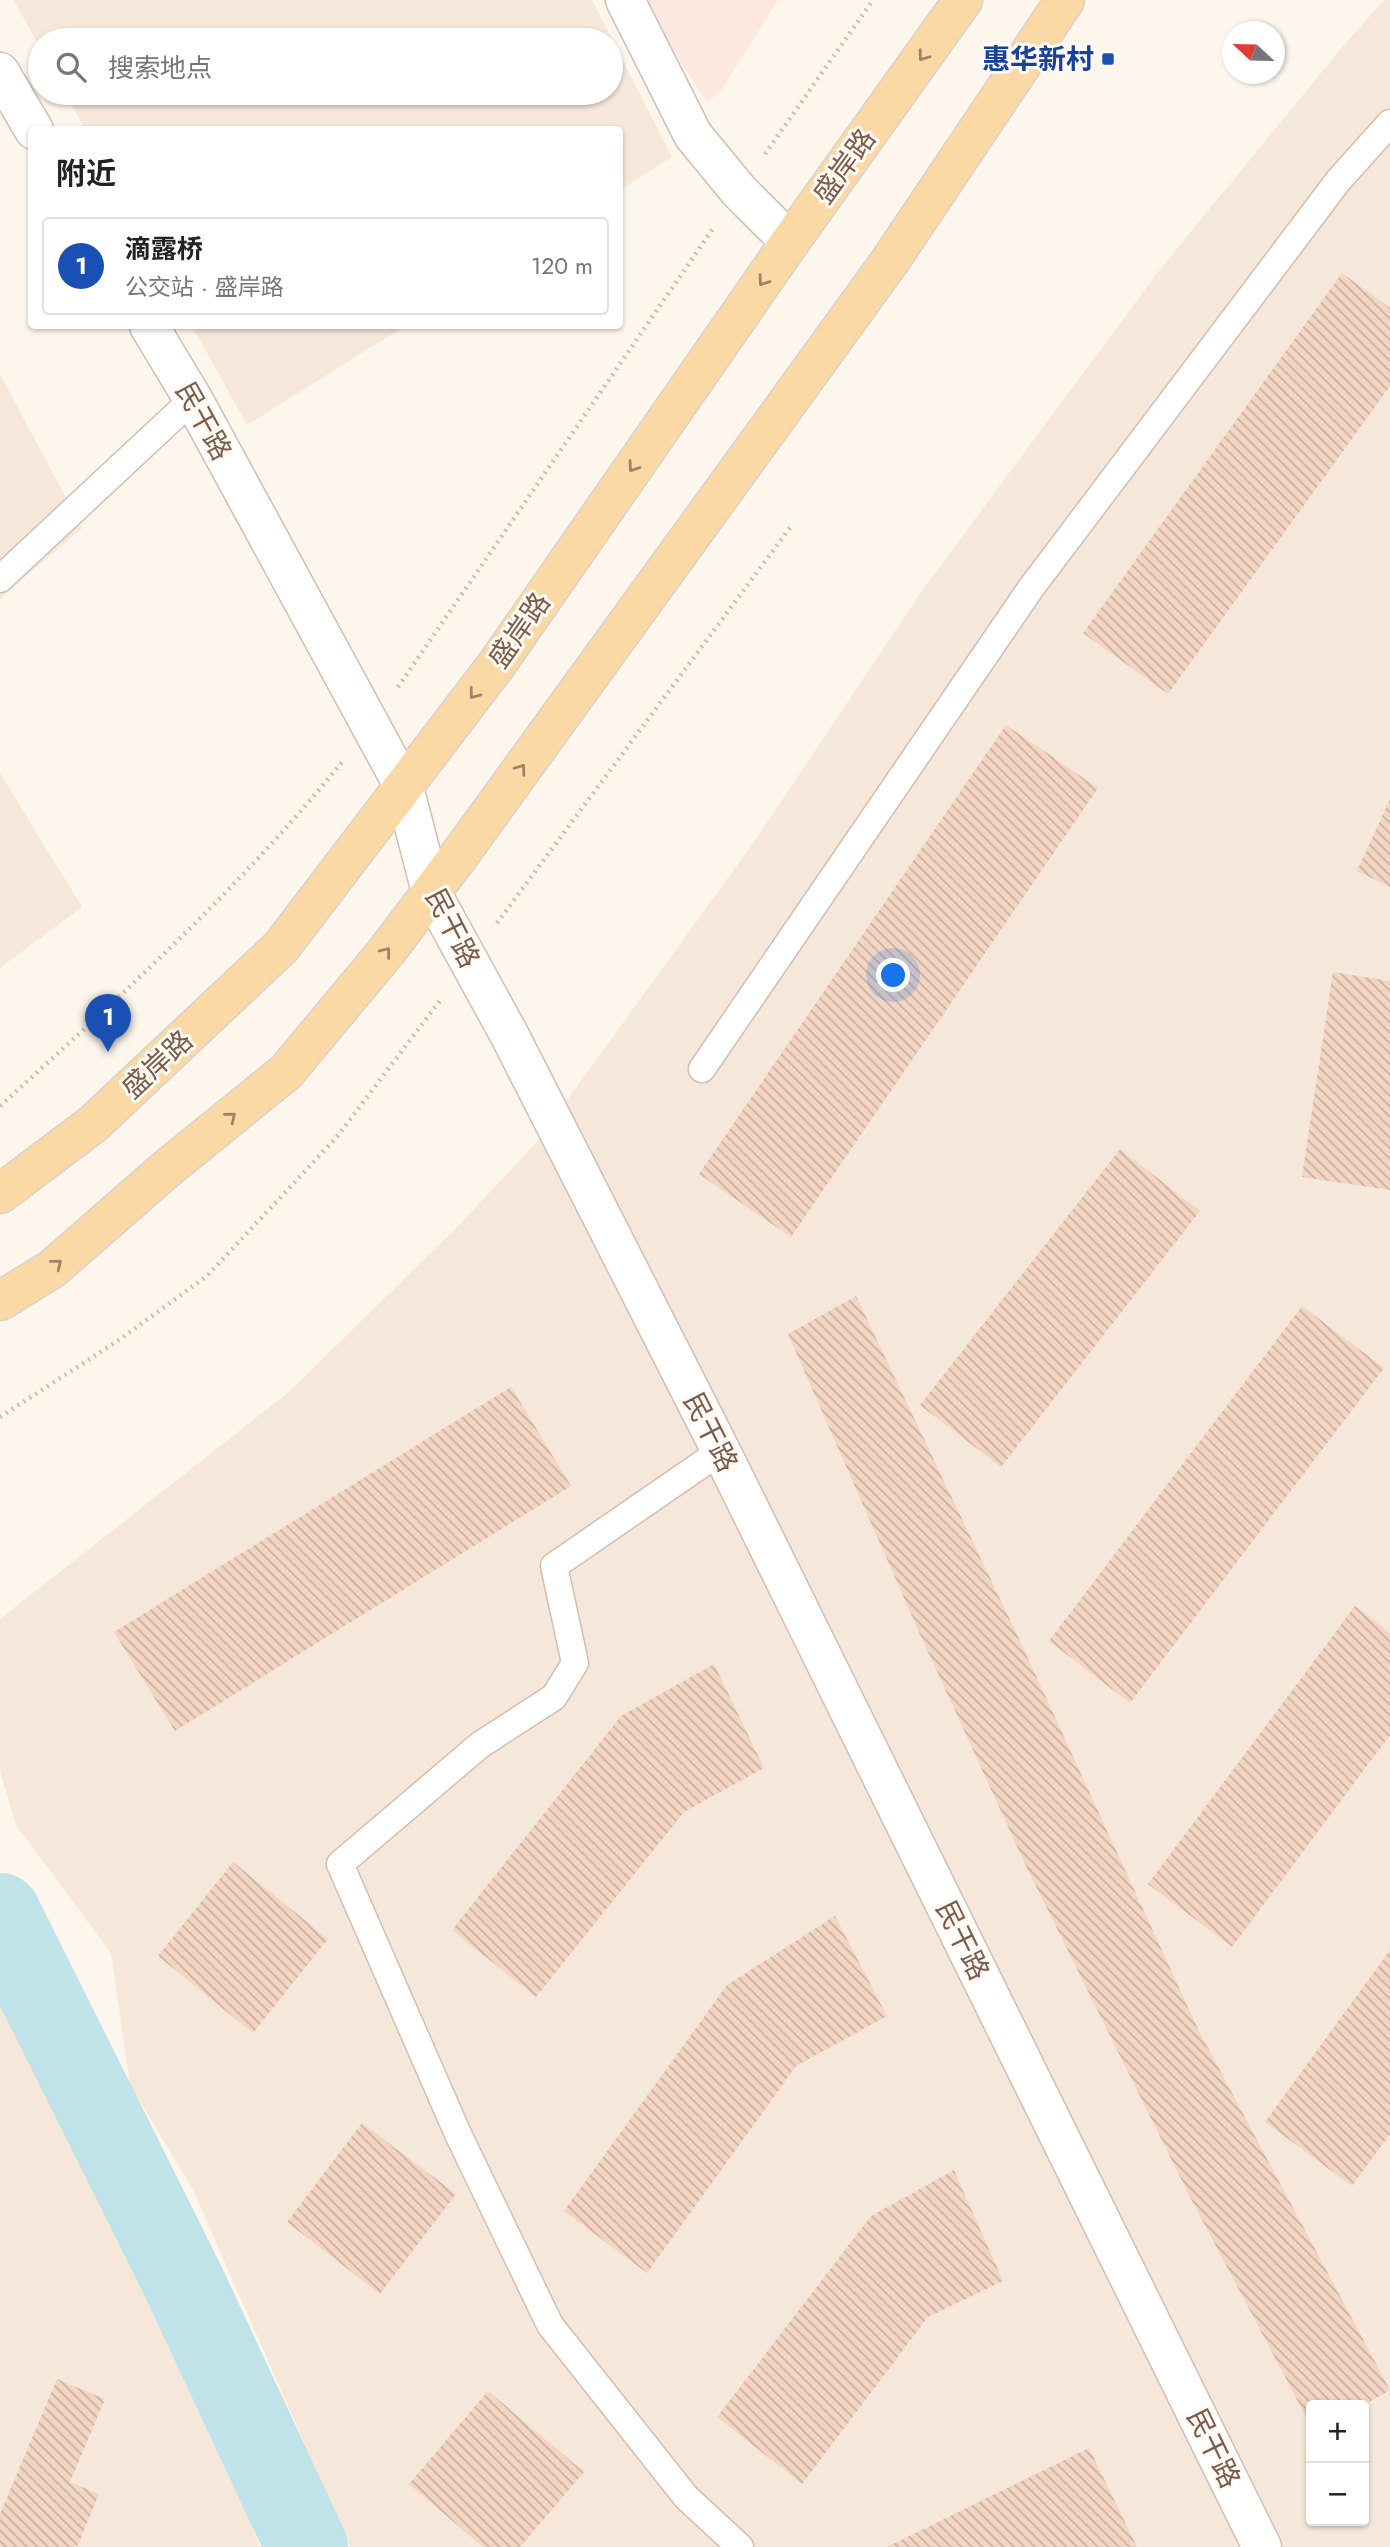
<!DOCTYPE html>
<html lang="zh">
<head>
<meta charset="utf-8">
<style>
  body { margin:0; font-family:Jost,"Noto Sans SC",sans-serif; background:#f6f6f6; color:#222 }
  .controls { position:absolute; right:21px; bottom:21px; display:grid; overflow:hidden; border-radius:7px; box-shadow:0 2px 5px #0004 }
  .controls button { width:63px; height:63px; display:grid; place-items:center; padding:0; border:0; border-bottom:2px solid #e0e0e0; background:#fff; color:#222; font:35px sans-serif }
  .compass { position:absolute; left:1222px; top:21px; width:63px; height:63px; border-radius:50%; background:#fff; box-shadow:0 2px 5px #0004; rotate:292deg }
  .you { position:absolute; left:894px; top:976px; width:24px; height:24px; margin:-18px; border:5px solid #fff; border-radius:50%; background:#1a73e8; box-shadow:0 0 0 10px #1a73e833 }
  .badge { display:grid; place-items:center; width:46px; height:46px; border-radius:50%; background:#1a73e8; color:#fff; font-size:23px; font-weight:700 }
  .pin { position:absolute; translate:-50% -58px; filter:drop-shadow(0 2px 4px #0008) }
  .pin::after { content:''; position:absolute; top:37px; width:24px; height:21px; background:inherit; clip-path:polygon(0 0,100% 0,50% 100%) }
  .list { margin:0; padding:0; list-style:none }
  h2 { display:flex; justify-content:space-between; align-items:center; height:91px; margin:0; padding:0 28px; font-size:30px }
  h2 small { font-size:23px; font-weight:400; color:#767676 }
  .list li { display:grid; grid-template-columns:46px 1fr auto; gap:21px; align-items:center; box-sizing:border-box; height:98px; margin:0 14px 14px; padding:0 14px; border:2px solid #e0e0e0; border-radius:7px }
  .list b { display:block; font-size:26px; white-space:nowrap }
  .list p { margin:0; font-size:23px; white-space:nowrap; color:#767676 }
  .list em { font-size:23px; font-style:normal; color:#767676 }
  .icon { flex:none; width:38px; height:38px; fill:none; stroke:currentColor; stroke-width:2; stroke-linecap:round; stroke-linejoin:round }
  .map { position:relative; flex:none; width:1390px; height:2547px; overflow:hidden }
  .search { position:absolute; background:#fff; box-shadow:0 2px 5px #0004; left:28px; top:28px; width:595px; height:77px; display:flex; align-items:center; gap:18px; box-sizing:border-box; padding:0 24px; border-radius:38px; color:#767676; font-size:26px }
  .panel { position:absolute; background:#fff; box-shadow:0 2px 5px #0004; left:28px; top:126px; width:595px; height:203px; border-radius:7px }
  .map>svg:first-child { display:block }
  .residential { fill:#f5e8da; fill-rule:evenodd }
  .commercial { fill:#fde8e0 }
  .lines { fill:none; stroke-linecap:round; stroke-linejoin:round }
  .river { stroke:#bfe3e8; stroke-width:82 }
  .building { fill:url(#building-back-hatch) }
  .lane-casing { stroke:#d1beb0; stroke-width:29 }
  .street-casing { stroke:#d1beb0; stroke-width:41 }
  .primary-casing { stroke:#dad1cd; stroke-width:41 }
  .path { stroke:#d9b8a5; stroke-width:4.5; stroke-dasharray:2 5; stroke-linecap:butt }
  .lane { stroke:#fff; stroke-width:26 }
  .street { stroke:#fff; stroke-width:38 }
  .primary { stroke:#fbd9a5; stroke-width:38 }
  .oneway { stroke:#a18267 }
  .transit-dot { fill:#1a4fb4; stroke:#fffaf3; stroke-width:2.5 }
  .labels { text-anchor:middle; stroke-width:6; stroke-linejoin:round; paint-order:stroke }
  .transit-label { font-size:28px; font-weight:bold; fill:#164399; stroke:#fffaf3; text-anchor:end }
  .street-label { font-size:28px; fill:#7a5c4d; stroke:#fffaf3 }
</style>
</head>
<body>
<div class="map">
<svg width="1390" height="2547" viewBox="0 0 1390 2547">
  <defs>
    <pattern id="building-back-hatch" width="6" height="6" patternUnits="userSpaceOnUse" patternTransform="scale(1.75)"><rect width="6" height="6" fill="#f3d5c3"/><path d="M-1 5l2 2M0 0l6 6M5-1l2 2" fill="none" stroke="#cab0a1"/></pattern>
  </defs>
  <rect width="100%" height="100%" fill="#fdf6ec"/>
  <!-- residential -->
  <path class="residential" d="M 14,0 L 592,0 L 672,157 L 620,190 L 620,130 L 85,129 L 65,93 L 611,93 L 611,40 L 40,40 L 40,48 Z
    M 1384,0 L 1390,0 L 1390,2547 L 350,2547 L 193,2190 L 130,2085 L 111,1953 L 16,1825 L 0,1771 L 0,1619 L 290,1391 L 460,1224 L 536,1143 L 754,842 L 924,588 L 1161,268 L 1344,45 ZM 1311,2405 L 1364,2405 L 1364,2521 L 1311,2521 Z
    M 192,326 L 405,326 L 247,425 Z
    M 0,374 L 82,528 L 0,599 Z
    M 0,773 L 82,907 L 0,968 Z
    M 0,1993 L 178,2336 L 260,2547 L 0,2547 Z"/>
  <!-- commercial -->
  <path class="commercial" d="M 642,0 L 778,0 L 722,89 L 707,103 Z"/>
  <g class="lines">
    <!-- river -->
    <path class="river" d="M 0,1914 L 183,2281 L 307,2547"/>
  </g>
  <!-- building -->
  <path class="building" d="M 1342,273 L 1390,308 L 1390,386 L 1168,694 L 1083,633 Z
    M 1006,725 L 1098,788 L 791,1237 L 699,1174 Z
    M 1390,799 L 1390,887 L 1357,871 Z
    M 1333,972 L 1390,981 L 1390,1190 L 1302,1177 Z
    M 1120,1149 L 1200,1211 L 1001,1467 L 920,1405 Z
    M 856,1296 L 1020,1641 L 1198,2029 L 1390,2390 L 1364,2405 L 1311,2405 L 1311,2426 L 1190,2197 L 1026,1866 L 918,1630 L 788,1334 Z
    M 1302,1306 L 1384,1368 L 1130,1703 L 1049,1641 Z
    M 511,1387 L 571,1486 L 175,1731 L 114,1632 Z
    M 1355,1606 L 1390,1633 L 1390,1735 L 1232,1947 L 1148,1884 Z
    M 714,1664 L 764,1768 L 684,1812 L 536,1997 L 452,1930 L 621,1716 Z
    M 233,1862 L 328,1939 L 253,2033 L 158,1956 Z
    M 835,1916 L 887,2016 L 796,2066 L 647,2273 L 564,2211 L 727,1985 Z
    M 1390,1950 L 1390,2134 L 1352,2186 L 1265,2122 Z
    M 362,2123 L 456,2194 L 380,2294 L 287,2222 Z
    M 954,2170 L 1003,2281 L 928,2317 L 802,2484 L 717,2417 L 871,2216 Z
    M 57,2379 L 105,2399 L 70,2482 L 99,2494 L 77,2547 L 0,2547 L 0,2514 Z
    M 488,2391 L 584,2472 L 520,2547 L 483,2547 L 409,2484 Z
    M 1089,2448 L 1137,2547 L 887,2547 Z"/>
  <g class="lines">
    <!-- lane casing -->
    <g class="lane-casing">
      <path id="lane" d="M 0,579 L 193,399
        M 702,1069 L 1031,588 L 1338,181 L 1390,123
        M 721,1451 L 554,1566 L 575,1663 L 554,1697 L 480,1745 L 340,1864 L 458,2134 L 550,2325 L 686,2497 L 740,2547"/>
    </g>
    <!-- street casing -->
    <g class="street-casing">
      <path id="street" d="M 625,0 L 693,135 L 739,191 L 790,242
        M 0,72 L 34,130
        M 149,326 L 193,399 L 404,787 L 431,892 L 510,1036 L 721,1451 L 1262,2547"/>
    </g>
    <!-- primary casing -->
    <g class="primary-casing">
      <path id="primary" d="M 0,1194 L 93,1124 L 281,947 L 497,664 L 790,242 L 963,0
        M 0,1301 L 52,1269 L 170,1166 L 286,1072 L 386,952 L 458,857 L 890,261 L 1065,0"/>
    </g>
    <!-- path -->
    <path class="path" d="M 765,154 L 873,0
      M 398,687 L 714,227
      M 497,923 L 792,525
      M 0,1106 C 120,997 240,888 342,762
      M 0,1417 L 119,1340 L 207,1276 L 336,1138 L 442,998"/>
    <!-- lane -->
    <use href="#lane" class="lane"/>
    <!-- street -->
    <use href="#street" class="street"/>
    <!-- primary -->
    <use href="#primary" class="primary"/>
  </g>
  <!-- one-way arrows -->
  <defs><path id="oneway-chevron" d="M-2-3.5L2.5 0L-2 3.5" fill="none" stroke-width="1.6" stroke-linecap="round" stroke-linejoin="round" transform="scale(1.75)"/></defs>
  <g class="oneway">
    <use href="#oneway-chevron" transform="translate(923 56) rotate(126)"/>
    <use href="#oneway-chevron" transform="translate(763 281) rotate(125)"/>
    <use href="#oneway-chevron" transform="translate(633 467) rotate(125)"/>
    <use href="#oneway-chevron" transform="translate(474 694) rotate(127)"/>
    <use href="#oneway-chevron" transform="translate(521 769) rotate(-54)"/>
    <use href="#oneway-chevron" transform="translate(386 952) rotate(-52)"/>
    <use href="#oneway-chevron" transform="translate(231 1117) rotate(-39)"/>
    <use href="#oneway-chevron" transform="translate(57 1264) rotate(-39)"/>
  </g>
  <!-- markers -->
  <rect class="transit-dot" x="1101" y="52" width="14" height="14" rx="3.5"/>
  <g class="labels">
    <!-- transit labels -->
    <g class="transit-label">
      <text x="1094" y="69">惠华新村</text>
    </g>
    <!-- street labels -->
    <g class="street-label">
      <text transform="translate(844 166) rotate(-54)" y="10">盛岸路</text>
      <text transform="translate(204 421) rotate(61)" y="10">民干路</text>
      <text transform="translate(519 630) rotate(-55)" y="10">盛岸路</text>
      <text transform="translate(453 928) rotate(63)" y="10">民干路</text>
      <text transform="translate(157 1064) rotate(-43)" y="10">盛岸路</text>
      <text transform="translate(711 1432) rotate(63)" y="10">民干路</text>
      <text transform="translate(963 1940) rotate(64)" y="10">民干路</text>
      <text transform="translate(1214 2448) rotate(64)" y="10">民干路</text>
    </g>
  </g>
</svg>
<div class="controls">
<button>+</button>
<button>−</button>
</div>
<svg class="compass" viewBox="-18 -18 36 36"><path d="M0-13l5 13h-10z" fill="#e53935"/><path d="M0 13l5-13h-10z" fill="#767676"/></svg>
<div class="you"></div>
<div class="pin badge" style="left:108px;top:1052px;background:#1a4fb4">1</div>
<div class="search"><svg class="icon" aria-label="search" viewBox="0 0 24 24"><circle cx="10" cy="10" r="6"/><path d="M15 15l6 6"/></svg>搜索地点</div>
<section class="panel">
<h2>附近<small></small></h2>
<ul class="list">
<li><span class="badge" style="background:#1a4fb4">1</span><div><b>滴露桥</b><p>公交站 · 盛岸路</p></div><em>120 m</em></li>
</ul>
</section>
</div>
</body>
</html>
